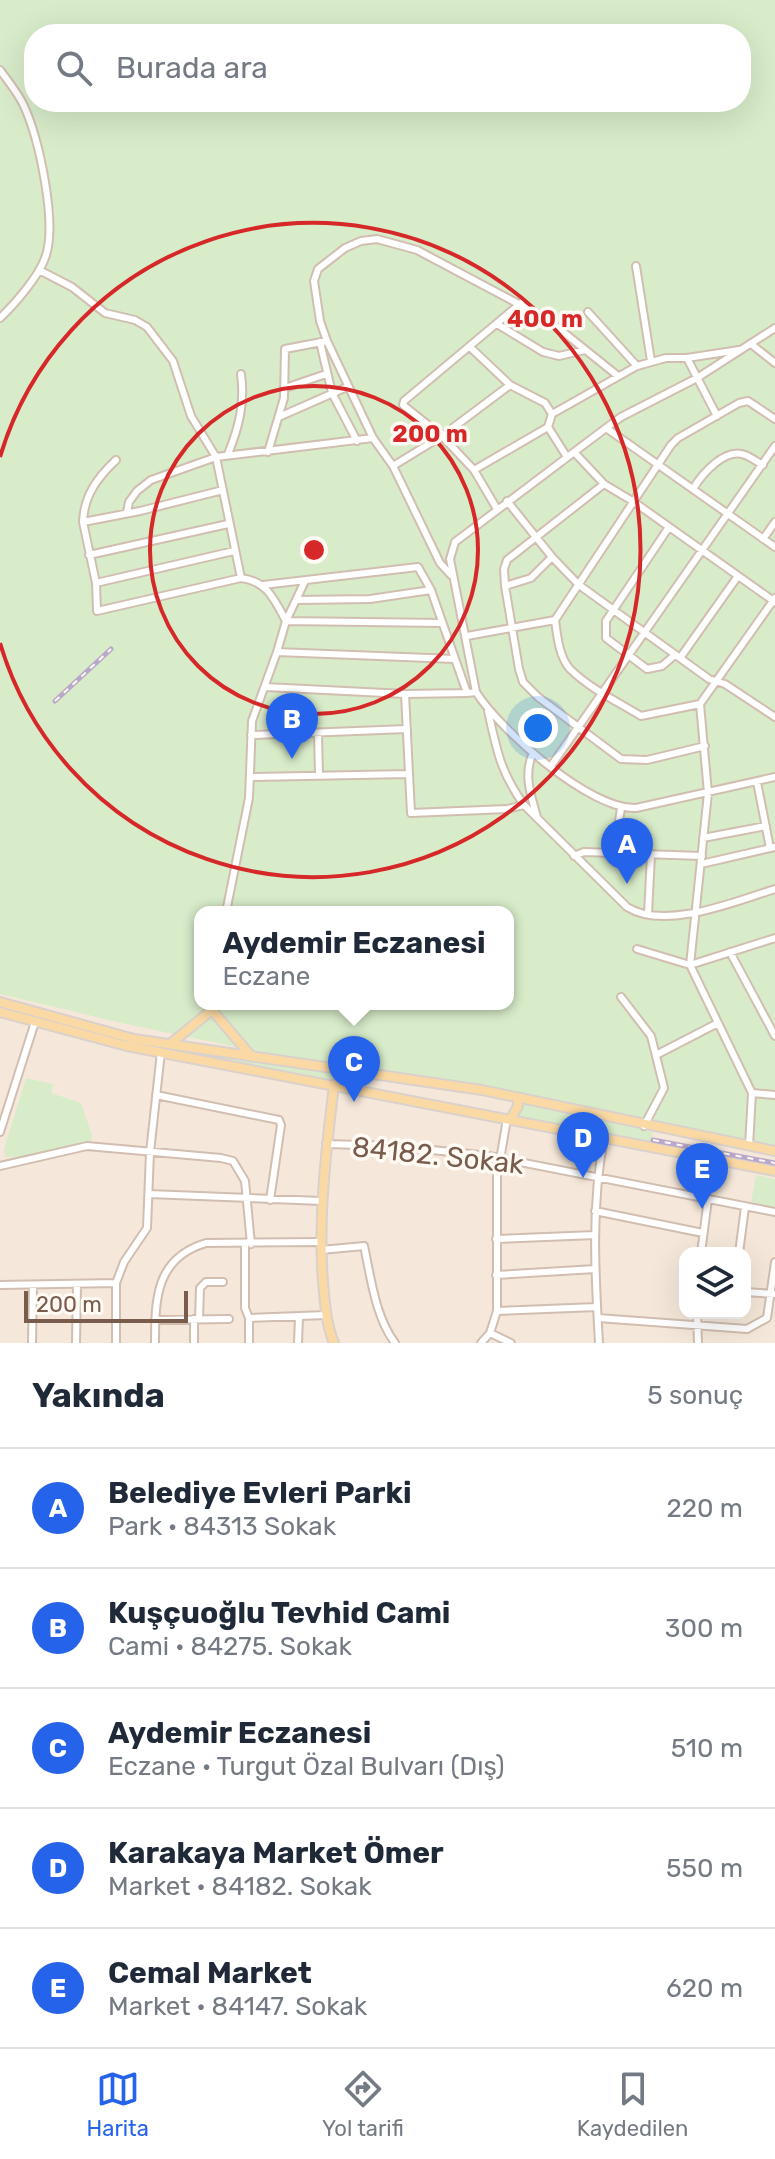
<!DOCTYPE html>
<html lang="tr">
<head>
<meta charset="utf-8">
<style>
  body { margin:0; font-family:Rubik,sans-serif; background:#f2f2f3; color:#1f2937 }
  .controls { position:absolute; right:24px; bottom:24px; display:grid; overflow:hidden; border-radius:16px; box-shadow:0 8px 32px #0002 }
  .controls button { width:72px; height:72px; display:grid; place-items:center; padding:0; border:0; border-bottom:2px solid #e0e1e3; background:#fff; color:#1f2937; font:40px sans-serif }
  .scale { position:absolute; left:24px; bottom:20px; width:164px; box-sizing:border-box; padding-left:8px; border:4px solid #7a5c4d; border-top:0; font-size:22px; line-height:28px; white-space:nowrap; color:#7a5c4d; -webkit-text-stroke:6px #fffaf3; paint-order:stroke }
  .you { position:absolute; left:538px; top:728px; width:28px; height:28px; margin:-20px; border:6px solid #fff; border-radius:50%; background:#1a73e8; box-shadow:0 0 0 12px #1a73e833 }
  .badge { display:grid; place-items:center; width:52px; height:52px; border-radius:50%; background:#2563eb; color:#fff; font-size:26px; font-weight:700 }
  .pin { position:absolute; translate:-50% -66px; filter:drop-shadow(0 2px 4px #0008) }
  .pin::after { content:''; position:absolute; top:42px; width:28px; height:24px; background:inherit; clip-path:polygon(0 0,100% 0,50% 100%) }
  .popup { position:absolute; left:194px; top:906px; width:320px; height:104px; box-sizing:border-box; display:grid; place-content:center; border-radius:16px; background:#fff; filter:drop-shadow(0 2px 6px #0005); font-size:26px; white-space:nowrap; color:#747a83 }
  .popup b { font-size:30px; color:#1f2937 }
  .popup::after { content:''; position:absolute; left:50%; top:100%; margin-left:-16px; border:16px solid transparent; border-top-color:#fff }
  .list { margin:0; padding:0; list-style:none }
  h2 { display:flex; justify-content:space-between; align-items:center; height:104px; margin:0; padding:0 32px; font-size:34px }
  h2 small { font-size:26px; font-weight:400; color:#747a83 }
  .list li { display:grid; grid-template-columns:52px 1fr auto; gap:24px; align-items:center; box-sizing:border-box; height:120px; padding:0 32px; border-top:2px solid #e0e1e3 }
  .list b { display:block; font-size:30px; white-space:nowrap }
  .list p { margin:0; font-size:26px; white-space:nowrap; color:#747a83 }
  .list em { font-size:26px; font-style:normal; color:#747a83 }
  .icon { flex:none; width:44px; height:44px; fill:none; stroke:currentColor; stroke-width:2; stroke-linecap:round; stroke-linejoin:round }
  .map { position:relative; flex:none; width:775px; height:1343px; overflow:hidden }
  .search { position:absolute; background:#fff; box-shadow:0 8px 32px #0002; left:24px; right:24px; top:24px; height:88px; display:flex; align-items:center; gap:20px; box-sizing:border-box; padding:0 28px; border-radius:32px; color:#747a83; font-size:30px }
  .sheet { height:704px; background:#fff }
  nav { display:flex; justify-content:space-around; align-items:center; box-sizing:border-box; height:112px; border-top:2px solid #e0e1e3; background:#fff; font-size:22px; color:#747a83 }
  nav a { display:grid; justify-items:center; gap:4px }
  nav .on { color:#2563eb }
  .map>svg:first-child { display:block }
  .residential { fill:#f5e8da; fill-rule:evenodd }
  .green { fill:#d8ecc9; fill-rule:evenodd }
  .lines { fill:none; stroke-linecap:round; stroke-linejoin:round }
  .minor-casing { stroke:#d1beb0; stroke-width:10 }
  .major-casing { stroke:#dad1cd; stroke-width:12 }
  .minor { stroke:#fff; stroke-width:6 }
  .major { stroke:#fbd9a5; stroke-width:8 }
  .rail-casing { stroke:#b9a8c9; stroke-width:5 }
  .rail { stroke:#fffaf3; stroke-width:2; stroke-dasharray:6; stroke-linecap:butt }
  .ring { fill:none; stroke:#d62828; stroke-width:4 }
  .labels { text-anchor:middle; stroke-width:7; stroke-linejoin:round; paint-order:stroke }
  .street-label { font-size:28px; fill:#7a5c4d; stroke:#fffaf3 }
  .centre { fill:#d62828; stroke:#fffaf3; stroke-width:4 }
  .ring-label { font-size:24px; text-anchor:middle; font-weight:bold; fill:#d62828; stroke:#fffaf3; stroke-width:7; stroke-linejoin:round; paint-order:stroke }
</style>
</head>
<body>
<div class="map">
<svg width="775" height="1343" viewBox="0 0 775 1343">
  <rect width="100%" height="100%" fill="#fdf6ec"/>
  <!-- residential -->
  <path class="residential" d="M 775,338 L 775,1343 L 0,1343 L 0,694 ZM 200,912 L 508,912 L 508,1004 L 200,1004 ZM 685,1253 L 745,1253 L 745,1313 L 685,1313 Z"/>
  <!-- green -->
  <path class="green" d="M 0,0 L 775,0 L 775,1147 L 518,1095 L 353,1071 L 126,1024 L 0,994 ZM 34,34 L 741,34 L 741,102 L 34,102 ZM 200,912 L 508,912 L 508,1004 L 200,1004 Z
    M 0,1006 L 127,1041 L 342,1074 L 331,1081 L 127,1042 L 21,1014 Z
    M 26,1078 L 53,1084 L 51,1093 L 81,1103 L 92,1135 L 91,1141 L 28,1156 L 5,1157 L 4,1149 Z
    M 518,1101 L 653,1132 L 651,1143 L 518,1118 L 520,1112 L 516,1110 Z
    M 756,1175 L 775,1179 L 775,1208 L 751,1202 Z"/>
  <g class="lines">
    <!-- minor casing -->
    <g class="minor-casing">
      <path id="minor" d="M 0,70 C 8,81 18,93 24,106 C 39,139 58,225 45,258 C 39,276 14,305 0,318
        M 636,266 L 651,361
        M 39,270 L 72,287 L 105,313 L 135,320 L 147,327 L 173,361 L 191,416 L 216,457 L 241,578 C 267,581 274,599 286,621 L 277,652 L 252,721 L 249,798 L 226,912
        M 588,312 L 637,366
        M 497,324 L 543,352 L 559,356 L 585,350
        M 320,342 L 332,393 L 357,441
        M 751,344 L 775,363
        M 470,347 L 510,385 L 545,403 L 552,414
        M 687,358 L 717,416
        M 285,388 L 326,374
        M 281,416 L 347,387
        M 775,419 L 748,401 L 739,403 L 678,438 L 671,445 L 555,620 C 557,635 559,657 570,669 C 589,688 618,702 641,716 L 700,704 L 775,598
        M 606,428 L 621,417 L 697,378 L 775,328
        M 268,452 L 284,398 L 285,349 L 327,341
        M 574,452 L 604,484 L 634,502 L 775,602
        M 228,454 C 239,427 245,403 241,374
        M 567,457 L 548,427 L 552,414 L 637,366 L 666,358 L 687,358 L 739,350
        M 393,466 L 442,436 L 510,385
        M 474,470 L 548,427
        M 604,484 L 507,560 L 504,569 L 505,586 L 519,669 L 523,682 L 538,697 L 621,759 L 647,760 L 705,746
        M 693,489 C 702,474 725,447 745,455 C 751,457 757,462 763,465
        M 507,501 L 552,557 L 579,585 L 709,679 L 725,684 L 775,717
        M 497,509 L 474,470 L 442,436 L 403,405 L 404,401 L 521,303
        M 127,512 L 129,502 L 137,491 L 151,480 L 216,457 L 373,438
        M 83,522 C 84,495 98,477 116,460
        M 669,527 L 606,621 L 606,638 L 647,669 L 662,666 L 675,655
        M 763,539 L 775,522
        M 775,547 L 606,428 L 455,542 L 450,559 L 476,692 C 500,730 590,810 636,808 L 775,777
        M 234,551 L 96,583 L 97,611 L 241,578
        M 89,555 L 228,524
        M 451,575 L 440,563 L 393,466 L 373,438 L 327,341 L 320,321 L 314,281 L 318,269 L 345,248 L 361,241 L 377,239 L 417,250 L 547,319 L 618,376
        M 305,581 L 286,621 L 442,623
        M 96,583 L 83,522 L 140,511 L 223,490
        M 263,585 L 418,567 L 431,590 L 467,693 L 476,692
        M 505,586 L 531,578 L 552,557
        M 297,600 L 370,599 L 431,590
        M 467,636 L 555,620
        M 277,652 L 454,659
        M 680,658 L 738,576
        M 265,687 L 405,694 L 467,693
        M 405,694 L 411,813 L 507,809 L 524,805 L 627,907 C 665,931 736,901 775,889
        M 700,704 L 708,793 L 690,965 L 752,1093 L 749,1146
        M 488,711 C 497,751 500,771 524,805
        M 318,734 L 319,775
        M 251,735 L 407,729
        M 533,753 C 523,775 531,795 537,817
        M 551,766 L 775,446
        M 250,777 L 408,774
        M 757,782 L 770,848
        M 703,838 L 766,826
        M 614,854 L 621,808
        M 574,856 L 584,852 L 702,856
        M 701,864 L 775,847
        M 648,914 L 651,855
        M 637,949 L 690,965 L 775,938
        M 730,952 L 775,1036
        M 621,997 L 651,1036 L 664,1088 L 644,1126
        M 656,1055 L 716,1024
        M 752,1093 L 775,1095
        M 156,1095 L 279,1120 L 281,1125 L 270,1200
        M 0,1132 L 35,1022
        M 326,1144 L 394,1146 L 489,1156 L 775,1212
        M 0,1166 L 87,1146 L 221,1158 L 233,1161 L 245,1181 L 251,1244
        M 149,1194 L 321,1201
        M 595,1211 L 703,1233
        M 496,1239 L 595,1235
        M 245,1244 L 245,1308 L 249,1318 L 249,1343
        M 321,1250 L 364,1246 C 371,1278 375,1316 395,1343
        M 701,1253 L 708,1199
        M 739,1253 L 745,1207
        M 496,1275 L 595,1269
        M 0,1285 L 116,1283
        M 745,1292 L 775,1294
        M 497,1311 L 597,1307
        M 697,1313 L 698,1343
        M 249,1318 L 326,1315
        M 598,1318 L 747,1329 L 767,1318 L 775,1262
        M 194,1319 L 194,1343
        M 199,1319 L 200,1288 L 206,1282 L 223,1282
        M 155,1320 L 229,1319
        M 490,1333 L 511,1343
        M 32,1343 L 33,1285
        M 76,1343 L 77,1284
        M 116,1343 L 116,1283 L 124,1262 L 147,1228 L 150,1152 L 161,1052
        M 155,1343 C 155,1298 156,1258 206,1243 L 321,1242
        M 298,1343 L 299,1317
        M 481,1343 L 490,1333 L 497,1311 L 497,1161 L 501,1154 L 507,1119
        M 599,1343 C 595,1274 591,1206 604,1138"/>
    </g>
    <!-- major casing -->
    <g class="major-casing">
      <path id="major" d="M 0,1002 L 134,1039 L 482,1090 L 775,1151
        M 0,1012 L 127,1046 L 775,1171
        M 170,1044 L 212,1010 L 252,1057
        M 334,1085 L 347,1076 L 357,1077
        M 510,1120 L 518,1106 L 518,1098
        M 334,1343 C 326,1324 325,1303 323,1282 C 318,1216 326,1152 334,1085"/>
    </g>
    <!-- minor -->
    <use href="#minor" class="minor"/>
    <!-- major -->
    <use href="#major" class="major"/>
    <!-- rail casing -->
    <g class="rail-casing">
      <path id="rail" d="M 55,701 L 111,649
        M 653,1140 L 775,1163"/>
    </g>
    <!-- rail -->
    <use href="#rail" class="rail"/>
  </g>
  <!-- distance rings -->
  <g class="ring">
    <circle cx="314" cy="550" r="164"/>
    <path d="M0 457A327 327 0 1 1 0 643"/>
  </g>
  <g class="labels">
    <!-- street labels -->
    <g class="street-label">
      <text transform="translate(438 1155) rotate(6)" y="10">84182. Sokak</text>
    </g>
  </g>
  <circle cx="314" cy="550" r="12" class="centre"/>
  <g class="ring-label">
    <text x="545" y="327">400 m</text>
    <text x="430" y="442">200 m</text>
  </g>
</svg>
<div class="controls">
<button><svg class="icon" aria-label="layers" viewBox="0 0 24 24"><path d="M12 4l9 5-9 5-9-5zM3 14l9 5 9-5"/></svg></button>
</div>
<div class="scale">200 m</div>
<div class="you"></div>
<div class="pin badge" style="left:627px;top:884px">A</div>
<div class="pin badge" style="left:292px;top:759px">B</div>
<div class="pin badge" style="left:354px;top:1102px">C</div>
<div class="popup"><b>Aydemir Eczanesi</b>Eczane</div>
<div class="pin badge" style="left:583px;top:1178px">D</div>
<div class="pin badge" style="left:702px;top:1209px">E</div>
<div class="search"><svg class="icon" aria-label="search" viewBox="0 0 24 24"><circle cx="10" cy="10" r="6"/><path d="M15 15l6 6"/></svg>Burada ara</div>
</div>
<section class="sheet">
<h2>Yakında<small>5 sonuç</small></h2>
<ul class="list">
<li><span class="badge">A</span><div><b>Belediye Evleri Parki</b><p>Park · 84313 Sokak</p></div><em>220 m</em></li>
<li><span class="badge">B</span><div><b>Kuşçuoğlu Tevhid Cami</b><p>Cami · 84275. Sokak</p></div><em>300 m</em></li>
<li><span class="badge">C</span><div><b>Aydemir Eczanesi</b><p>Eczane · Turgut Özal Bulvarı (Dış)</p></div><em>510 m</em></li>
<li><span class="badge">D</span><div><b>Karakaya Market Ömer</b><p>Market · 84182. Sokak</p></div><em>550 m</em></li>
<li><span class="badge">E</span><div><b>Cemal Market</b><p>Market · 84147. Sokak</p></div><em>620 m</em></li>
</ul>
</section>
<nav>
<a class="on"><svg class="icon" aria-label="map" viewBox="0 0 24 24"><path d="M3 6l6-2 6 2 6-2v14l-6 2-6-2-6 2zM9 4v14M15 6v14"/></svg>Harita</a>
<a><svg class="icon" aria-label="directions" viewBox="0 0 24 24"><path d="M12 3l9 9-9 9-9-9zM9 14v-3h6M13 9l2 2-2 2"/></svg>Yol tarifi</a>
<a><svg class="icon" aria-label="saved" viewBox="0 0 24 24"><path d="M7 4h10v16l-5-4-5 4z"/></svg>Kaydedilen</a>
</nav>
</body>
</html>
